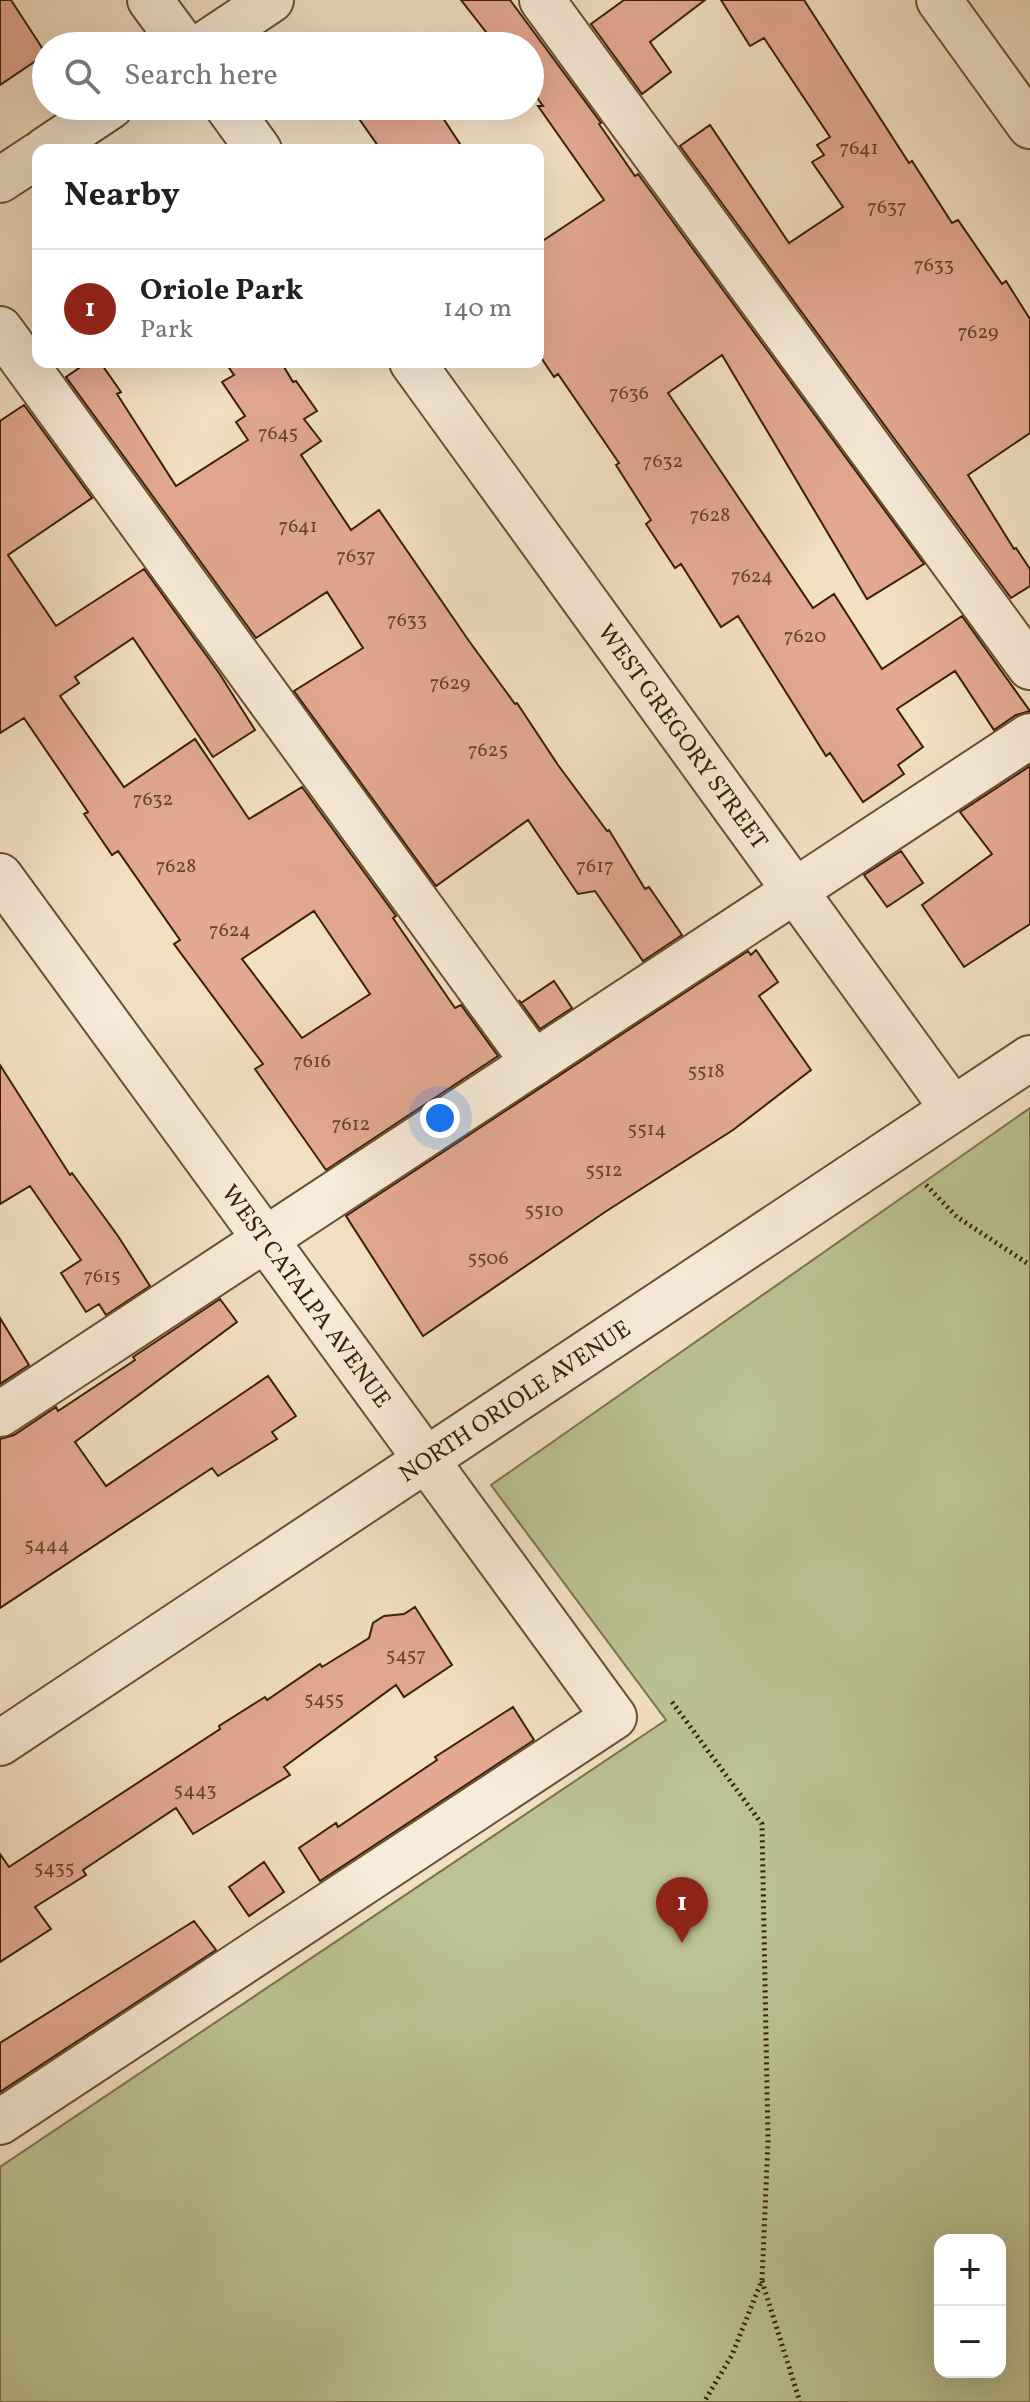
<!DOCTYPE html>
<html lang="en">
<head>
<meta charset="utf-8">
<style>
  body { margin:0; font-family:Vollkorn,serif; background:#f2f2f2; color:#202124 }
  .controls { position:absolute; right:24px; bottom:24px; display:grid; overflow:hidden; border-radius:16px; box-shadow:0 8px 32px #0002 }
  .controls button { width:72px; height:72px; display:grid; place-items:center; padding:0; border:0; border-bottom:2px solid #e0e0e0; background:#fff; color:#202124; font:40px sans-serif }
  .you { position:absolute; left:440px; top:1118px; width:28px; height:28px; margin:-20px; border:6px solid #fff; border-radius:50%; background:#1a73e8; box-shadow:0 0 0 12px #1a73e833 }
  .badge { display:grid; place-items:center; width:52px; height:52px; border-radius:50%; background:#8f2418; color:#fff; font-size:26px; font-weight:700 }
  .pin { position:absolute; translate:-50% -66px; filter:drop-shadow(0 2px 4px #0008) }
  .pin::after { content:''; position:absolute; top:42px; width:28px; height:24px; background:inherit; clip-path:polygon(0 0,100% 0,50% 100%) }
  .list { margin:0; padding:0; list-style:none }
  h2 { display:flex; justify-content:space-between; align-items:center; height:104px; margin:0; padding:0 32px; font-size:34px }
  h2 small { font-size:26px; font-weight:400; color:#757577 }
  .list li { display:grid; grid-template-columns:52px 1fr auto; gap:24px; align-items:center; box-sizing:border-box; height:120px; padding:0 32px; border-top:2px solid #e0e0e0 }
  .list b { display:block; font-size:30px; white-space:nowrap }
  .list p { margin:0; font-size:26px; white-space:nowrap; color:#757577 }
  .list em { font-size:26px; font-style:normal; color:#757577 }
  .icon { flex:none; width:44px; height:44px; fill:none; stroke:currentColor; stroke-width:2; stroke-linecap:round; stroke-linejoin:round }
  .map { position:relative; flex:none; width:1030px; height:2402px; overflow:hidden }
  .search { position:absolute; background:#fff; box-shadow:0 8px 32px #0002; left:32px; top:32px; width:512px; height:88px; display:flex; align-items:center; gap:20px; box-sizing:border-box; padding:0 28px; border-radius:44px; color:#757577; font-size:30px }
  .panel { position:absolute; background:#fff; box-shadow:0 8px 32px #0002; left:32px; top:144px; width:512px; height:224px; border-radius:16px }
  .map>svg:first-child { display:block }
  .green { fill:#bcc294; stroke:#7b724c; stroke-width:2; fill-rule:evenodd }
  .building { fill:#e4a893; stroke:#3a2103; stroke-width:2; fill-rule:evenodd }
  .lines { fill:none; stroke-linecap:round; stroke-linejoin:round }
  .minor-casing { stroke:#685134; stroke-width:48 }
  .path { stroke:#3a2103; stroke-width:5; stroke-dasharray:2 4; stroke-linecap:butt }
  .minor { stroke:#f7ebd9; stroke-width:44 }
  .labels { text-anchor:middle; stroke-width:8; stroke-linejoin:round; paint-order:stroke }
  .number-label { font-size:20px; fill:#644327 }
  .street-label { font-size:24px; fill:#3a2103; stroke:#f7ebd9 }
</style>
</head>
<body>
<div class="map">
<svg width="1030" height="2402" viewBox="0 0 1030 2402">
  <rect width="100%" height="100%" fill="#f2e0c5"/>
  <filter id="stains"><feTurbulence type="fractalNoise" baseFrequency=".0025" numOctaves="4"/><feColorMatrix values="0 0 0 0 .2 0 0 0 0 .09 0 0 0 0 .02 0 0 0 .5 -.17"/></filter>
  <radialGradient id="worn" r=".72"><stop offset=".6" stop-color="#630" stop-opacity="0"/><stop offset="1" stop-color="#630" stop-opacity=".3"/></radialGradient>
  <!-- green -->
  <path class="green" d="M 1030,1108 L 1030,2402 L 0,2402 L 0,2167 L 666,1720 L 491,1485 ZM 940,2240 L 1000,2240 L 1000,2372 L 940,2372 Z"/>
  <!-- building -->
  <path class="building" d="M 0,0 L 11,0 L 46,54 L 0,85 Z
    M 461,0 L 510,0 L 601,123 L 599,124 L 635,176 L 638,174 L 924,564 L 867,599 L 722,355 L 668,393 L 813,608 L 834,594 L 882,669 L 962,616 L 1030,711 L 1016,715 L 994,730 L 955,671 L 897,709 L 923,747 L 898,765 L 904,774 L 863,802 L 830,753 L 826,756 L 738,616 L 721,627 L 681,564 L 675,568 L 646,524 L 651,520 L 616,465 L 619,463 L 558,374 L 554,377 L 538,353 L 538,244 L 604,200 L 538,106 L 543,106 L 538,99 L 538,88 L 532,92 L 530,89 L 530,46 L 497,46 Z
    M 624,0 L 705,0 L 650,42 L 671,72 L 642,94 L 591,24 Z
    M 721,0 L 804,0 L 909,163 L 912,161 L 952,223 L 958,220 L 1002,284 L 1006,281 L 1030,319 L 1030,433 L 968,475 L 1014,549 L 1016,548 L 1030,569 L 1030,586 L 1011,598 L 680,146 L 710,125 L 789,243 L 843,207 L 812,162 L 824,155 L 817,145 L 830,137 L 764,38 L 750,46 Z
    M 350,106 L 427,106 L 431,112 L 437,109 L 464,150 L 381,150 Z
    M 88,362 L 100,362 L 121,392 L 117,394 L 176,486 L 248,440 L 236,422 L 245,416 L 222,382 L 234,375 L 225,362 L 281,362 L 293,382 L 296,381 L 317,411 L 304,419 L 321,441 L 301,455 L 351,530 L 379,510 L 469,641 L 515,704 L 517,703 L 558,765 L 607,831 L 609,830 L 645,889 L 649,887 L 682,935 L 643,961 L 595,891 L 578,894 L 528,820 L 436,886 L 294,691 L 363,648 L 327,592 L 256,638 L 66,377 Z
    M 24,405 L 92,498 L 8,555 L 56,626 L 144,569 L 219,673 L 255,730 L 213,757 L 133,638 L 75,677 L 79,683 L 60,696 L 124,787 L 195,739 L 249,819 L 302,787 L 396,916 L 393,918 L 455,1008 L 461,1005 L 498,1056 L 326,1170 L 255,1069 L 263,1064 L 174,944 L 180,940 L 118,851 L 112,855 L 84,814 L 88,812 L 24,718 L 0,733 L 0,421 ZM 314,911 L 370,994 L 302,1038 L 242,959 Z
    M 1030,766 L 1030,924 L 964,967 L 922,905 L 992,854 L 960,812 Z
    M 901,851 L 923,883 L 887,907 L 864,875 Z
    M 756,950 L 778,982 L 759,996 L 811,1070 L 733,1130 L 605,1212 L 423,1336 L 346,1216 L 748,951 L 751,955 Z
    M 554,981 L 572,1008 L 540,1029 L 519,1000 L 521,1003 Z
    M 0,1065 L 70,1175 L 72,1173 L 118,1236 L 150,1286 L 106,1315 L 99,1304 L 86,1312 L 61,1273 L 81,1260 L 30,1186 L 0,1204 Z
    M 220,1299 L 237,1322 L 75,1442 L 106,1486 L 268,1376 L 296,1416 L 272,1432 L 277,1439 L 218,1476 L 212,1468 L 0,1608 L 0,1439 L 14,1435 L 56,1407 L 58,1411 L 135,1360 L 133,1357 Z
    M 0,1318 L 29,1365 L 0,1384 Z
    M 415,1607 L 452,1665 L 404,1697 L 396,1685 L 284,1767 L 290,1775 L 193,1834 L 176,1808 L 83,1870 L 86,1875 L 35,1907 L 51,1929 L 0,1962 L 0,1854 L 9,1867 L 220,1729 L 219,1726 L 265,1697 L 267,1700 L 320,1664 L 322,1667 L 369,1638 L 373,1623 L 384,1616 L 404,1614 Z
    M 513,1707 L 534,1740 L 320,1881 L 299,1848 L 336,1823 L 338,1827 L 437,1760 L 435,1757 Z
    M 264,1862 L 284,1892 L 249,1916 L 229,1887 Z
    M 194,1921 L 216,1950 L 0,2092 L 0,2043 Z"/>
  <g class="lines">
    <!-- minor casing -->
    <g class="minor-casing">
      <g id="minor">
        <path d="M 150,0 L 184,46"/>
        <path d="M 542,0 L 1030,667"/>
        <path d="M 939,0 L 1030,126"/>
        <path d="M 202,46 L 271,0"/>
        <path d="M 227,106 L 259,150"/>
        <path d="M 45,150 L 111,106"/>
        <path d="M 0,180 L 38,155"/>
        <path d="M 0,329 L 534,1063"/>
        <path id="s1" d="M 412,362 L 953,1109"/>
        <path id="s2" d="M 0,876 L 614,1717 L 0,2122"/>
        <path d="M 0,1414 L 1030,736"/>
        <path id="s3" d="M 0,1743 L 1030,1058"/>
      </g>
    </g>
    <!-- path -->
    <path class="path" d="M 926,1185 L 957,1217 L 1030,1265
      M 672,1702 L 762,1824 L 768,2141 L 762,2280 L 732,2355 L 704,2402
      M 762,2281 L 800,2402"/>
    <!-- minor -->
    <use href="#minor" class="minor"/>
  </g>
  <g class="labels">
    <!-- number labels -->
    <g class="number-label">
      <text x="859" y="154">7641</text>
      <text x="887" y="213">7637</text>
      <text x="934" y="271">7633</text>
      <text x="978" y="338">7629</text>
      <text x="629" y="399">7636</text>
      <text x="278" y="439">7645</text>
      <text x="663" y="467">7632</text>
      <text x="710" y="521">7628</text>
      <text x="298" y="532">7641</text>
      <text x="356" y="562">7637</text>
      <text x="752" y="582">7624</text>
      <text x="407" y="626">7633</text>
      <text x="805" y="642">7620</text>
      <text x="450" y="689">7629</text>
      <text x="488" y="756">7625</text>
      <text x="153" y="805">7632</text>
      <text x="176" y="872">7628</text>
      <text x="595" y="872">7617</text>
      <text x="230" y="936">7624</text>
      <text x="312" y="1067">7616</text>
      <text x="706" y="1077">5518</text>
      <text x="351" y="1130">7612</text>
      <text x="647" y="1135">5514</text>
      <text x="604" y="1176">5512</text>
      <text x="544" y="1216">5510</text>
      <text x="488" y="1264">5506</text>
      <text x="102" y="1282">7615</text>
      <text x="47" y="1551">5444</text>
      <text x="406" y="1661">5457</text>
      <text x="324" y="1705">5455</text>
      <text x="195" y="1796">5443</text>
      <text x="54" y="1874">5435</text>
    </g>
    <!-- street labels -->
    <g class="street-label">
      <text dy="8" stroke="none"><textPath href="#s1" startOffset="462">WEST GREGORY STREET</textPath></text>
      <text dy="8" stroke="none"><textPath href="#s2" startOffset="520">WEST CATALPA AVENUE</textPath></text>
      <text dy="8" stroke="none"><textPath href="#s3" startOffset="618">NORTH ORIOLE AVENUE</textPath></text>
    </g>
  </g>
  <rect width="100%" height="100%" filter="url(#stains)"/>
  <rect width="100%" height="100%" fill="url(#worn)"/>
</svg>
<div class="controls">
<button>+</button>
<button>−</button>
</div>
<div class="you"></div>
<div class="pin badge" style="left:682px;top:1943px">1</div>
<div class="search"><svg class="icon" aria-label="search" viewBox="0 0 24 24"><circle cx="10" cy="10" r="6"/><path d="M15 15l6 6"/></svg>Search here</div>
<section class="panel">
<h2>Nearby<small></small></h2>
<ul class="list">
<li><span class="badge">1</span><div><b>Oriole Park</b><p>Park</p></div><em>140 m</em></li>
</ul>
</section>
</div>
</body>
</html>
